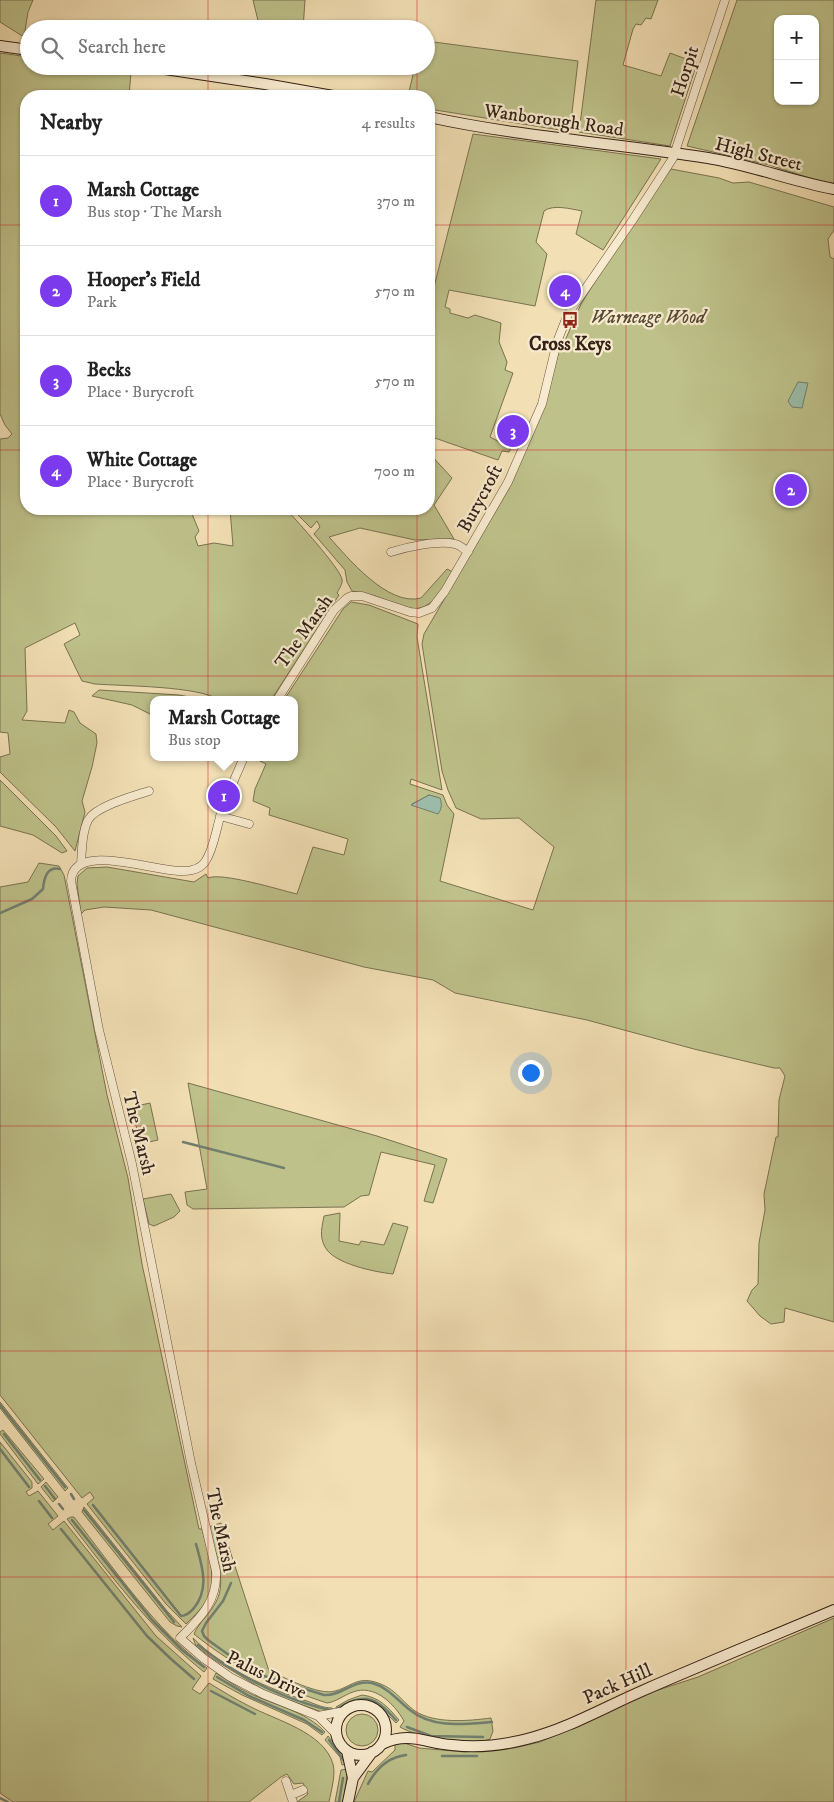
<!DOCTYPE html>
<html lang="en">
<head>
<meta charset="utf-8">
<style>
  body { margin:0; font-family:"IM FELL DW Pica",serif; background:#f2f2f2; color:#222 }
  .controls { position:absolute; right:15px; top:15px; display:grid; overflow:hidden; border-radius:10px; box-shadow:0 1px 4px #0004 }
  .controls button { width:45px; height:45px; display:grid; place-items:center; padding:0; border:0; border-bottom:1px solid #e0e0e0; background:#fff; color:#222; font:25px sans-serif }
  .you { position:absolute; left:530px; top:1072px; width:18px; height:18px; margin:-12px; border:4px solid #fff; border-radius:50%; background:#1a73e8; box-shadow:0 0 0 8px #1a73e833 }
  .badge { display:grid; place-items:center; width:32px; height:32px; border-radius:50%; background:#7c3aed; color:#fff; font-size:16px; font-weight:700 }
  .pin { position:absolute; translate:-50% -50%; border:2px solid #fff; box-shadow:0 1px 5px #0006 }
  .popup { position:absolute; left:150px; top:696px; width:148px; height:65px; box-sizing:border-box; display:grid; place-content:center; border-radius:10px; background:#fff; filter:drop-shadow(0 1px 4px #0005); font-size:16px; white-space:nowrap; color:#767676 }
  .popup b { font-size:19px; color:#222 }
  .popup::after { content:''; position:absolute; left:50%; top:100%; margin-left:-10px; border:10px solid transparent; border-top-color:#fff }
  .list { margin:0; padding:0; list-style:none }
  h2 { display:flex; justify-content:space-between; align-items:center; height:65px; margin:0; padding:0 20px; font-size:21px }
  h2 small { font-size:16px; font-weight:400; color:#767676 }
  .list li { display:grid; grid-template-columns:32px 1fr auto; gap:15px; align-items:center; box-sizing:border-box; height:90px; padding:0 20px; border-top:1px solid #e0e0e0 }
  .list b { display:block; font-size:19px; white-space:nowrap }
  .list p { margin:0; font-size:16px; white-space:nowrap; color:#767676 }
  .list em { font-size:16px; font-style:normal; color:#767676 }
  .icon { flex:none; width:28px; height:28px; fill:none; stroke:currentColor; stroke-width:2; stroke-linecap:round; stroke-linejoin:round }
  .map { position:relative; flex:none; width:834px; height:1802px; overflow:hidden }
  .search { position:absolute; background:#fff; box-shadow:0 1px 4px #0004; left:20px; top:20px; width:415px; height:55px; display:flex; align-items:center; gap:12px; box-sizing:border-box; padding:0 18px; border-radius:28px; color:#767676; font-size:19px }
  .panel { position:absolute; background:#fff; box-shadow:0 1px 4px #0004; left:20px; top:90px; width:415px; height:425px; border-radius:20px }
  .map>svg:first-child { display:block }
  .green { fill:#bec18a; stroke:#797250; fill-rule:evenodd }
  .water { fill:#9cbdaa; stroke:#727f6f }
  .lines { fill:none; stroke-linecap:round; stroke-linejoin:round }
  .stream { stroke:#727f6f; stroke-width:2.5 }
  .street-casing { stroke:#64513e; stroke-width:9 }
  .secondary-casing { stroke:#342217; stroke-width:12 }
  .street { stroke:#f7eace; stroke-width:8 }
  .secondary { stroke:#f7eace; stroke-width:10 }
  .grid { fill:none; stroke:#d62828; stroke-width:1; stroke-opacity:0.55 }
  .labels { text-anchor:middle; stroke-width:4.5; stroke-linejoin:round; paint-order:stroke }
  .street-label { font-size:19px; fill:#342217; stroke:#f7eace }
  .park-label { font-size:19px; font-style:italic; fill:#564a34; stroke:#f7eace }
  .poi-label { font-size:19px; font-weight:bold; fill:#342217; stroke:#f7eace }
</style>
</head>
<body>
<div class="map">
<svg width="834" height="1802" viewBox="0 0 834 1802">
  <rect width="100%" height="100%" fill="#f2dfb4"/>
  <filter id="stains"><feTurbulence type="fractalNoise" baseFrequency=".004" numOctaves="4"/><feColorMatrix values="0 0 0 0 .2 0 0 0 0 .09 0 0 0 0 .02 0 0 0 .5 -.17"/></filter>
  <radialGradient id="worn" r=".72"><stop offset=".6" stop-color="#630" stop-opacity="0"/><stop offset="1" stop-color="#630" stop-opacity=".3"/></radialGradient>
  <!-- green -->
  <path class="green" d="M 0,0 L 33,0 L 28,12 L 24,37 L 0,22 Z
    M 253,0 L 305,0 L 303,29 L 260,29 Z
    M 596,0 L 658,0 L 651,19 L 646,18 L 641,25 L 636,24 L 633,29 L 623,65 L 661,76 L 670,53 L 697,63 L 670,146 L 579,132 Z
    M 737,0 L 834,0 L 834,183 L 822,182 L 769,165 L 687,146 ZM 778,19 L 815,19 L 815,101 L 778,101 Z
    M 426,41 L 578,61 L 571,121 L 566,129 L 560,130 L 429,109 L 429,96 L 408,96 L 415,66 L 426,66 Z
    M 0,53 L 29,57 L 29,66 L 89,66 L 131,72 L 129,96 L 26,96 L 26,509 L 190,509 L 199,531 L 195,537 L 198,546 L 214,543 L 233,546 L 230,509 L 286,509 C 297,521 339,567 342,579 C 343,584 339,589 337,593 L 339,595 L 271,700 L 219,700 C 200,686 122,686 95,684 L 82,681 L 64,644 L 80,635 L 75,623 L 25,648 L 27,711 L 22,720 L 65,723 L 69,710 L 74,712 L 80,723 L 96,734 L 97,743 L 92,767 L 82,801 L 85,812 L 75,851 L 56,827 L 0,772 L 0,757 L 10,754 L 8,733 L 0,732 L 0,439 L 8,438 L 12,434 L 5,425 L 0,414 Z
    M 473,134 L 661,159 L 603,250 L 576,234 L 582,211 C 571,209 553,204 544,211 L 536,242 L 547,254 L 535,306 L 449,290 L 445,307 L 450,309 L 450,313 L 468,318 L 475,315 L 501,323 L 499,342 L 507,362 L 505,370 L 513,373 L 490,437 L 511,448 L 509,452 L 502,451 L 498,460 L 429,436 L 429,324 L 434,287 Z
    M 671,169 L 719,178 L 733,183 L 749,182 L 834,207 L 834,230 L 828,239 L 830,257 L 834,259 L 834,1322 L 785,1308 L 784,1322 L 771,1324 L 760,1316 L 747,1301 L 752,1290 L 758,1284 L 759,1243 L 765,1210 L 764,1194 L 776,1137 L 778,1137 L 779,1100 L 785,1076 L 780,1068 L 774,1068 L 694,1049 L 587,1020 L 455,993 L 433,980 L 364,967 L 151,910 L 104,907 L 85,910 L 81,914 L 77,884 L 78,876 L 87,868 L 107,867 L 194,882 L 206,874 L 208,878 C 222,872 280,890 297,894 L 313,847 L 344,855 L 348,839 L 269,815 L 270,808 L 253,801 L 255,789 L 266,764 L 252,757 L 294,757 L 294,700 L 284,700 L 343,609 L 351,602 L 369,605 L 418,624 L 417,637 L 442,790 L 411,779 L 410,784 L 443,795 L 447,805 L 454,814 L 440,881 L 533,910 L 554,847 L 519,818 L 481,819 L 456,808 L 448,790 L 442,771 L 422,644 L 424,634 L 508,490 L 546,400 L 560,347 L 564,343 L 581,304 L 634,220 ZM 429,795 L 439,798 L 441,804 L 412,804 Z
    M 429,453 L 452,478 L 434,505 L 454,539 L 415,540 L 360,528 L 329,537 C 348,558 388,607 421,598 L 447,569 L 453,572 C 446,583 439,598 427,605 C 412,615 390,601 375,596 C 368,594 360,593 352,591 L 347,582 L 345,570 L 314,534 L 320,527 L 317,521 L 311,528 L 292,509 L 429,509 Z
    M 99,690 L 179,695 L 205,700 L 154,700 L 154,716 L 132,705 L 92,696 Z
    M 0,780 L 56,836 L 67,851 L 62,853 L 33,835 L 0,826 Z
    M 39,863 L 59,866 L 64,875 L 107,1095 L 128,1178 L 142,1264 L 199,1529 L 202,1529 C 207,1549 217,1576 209,1596 C 204,1607 194,1616 186,1624 L 166,1604 L 87,1504 L 94,1498 L 90,1492 L 82,1498 L 0,1395 L 0,887 L 28,882 Z
    M 188,1083 L 377,1136 L 447,1159 L 433,1203 L 424,1201 L 435,1165 L 381,1152 L 369,1195 L 361,1196 L 344,1207 L 193,1209 L 187,1205 L 185,1192 L 207,1189 Z
    M 150,1103 L 158,1140 L 140,1144 L 132,1107 Z
    M 171,1194 L 180,1211 L 174,1217 L 154,1226 L 149,1224 L 143,1199 Z
    M 340,1213 L 339,1241 L 359,1245 L 361,1241 L 384,1245 L 393,1223 L 408,1227 L 393,1274 C 375,1272 334,1264 325,1247 C 319,1236 322,1227 324,1216 Z
    M 0,1402 L 68,1488 L 65,1491 L 0,1408 Z
    M 3,1430 L 44,1479 L 38,1484 L 0,1434 L 0,1432 Z
    M 0,1442 L 32,1482 L 32,1488 L 26,1492 L 29,1496 L 38,1491 L 58,1516 L 48,1524 L 53,1530 L 64,1521 L 156,1636 L 201,1676 L 192,1689 L 200,1694 L 209,1683 C 222,1691 235,1699 249,1706 C 275,1720 324,1732 333,1764 C 336,1775 331,1791 329,1802 L 297,1802 L 308,1794 L 303,1783 L 294,1784 L 287,1774 L 281,1777 L 249,1802 L 13,1802 L 0,1793 Z
    M 46,1482 L 58,1497 L 53,1502 L 41,1487 Z
    M 84,1507 L 167,1611 L 182,1627 L 177,1626 L 170,1622 L 82,1512 Z
    M 71,1517 L 74,1517 C 113,1567 156,1631 207,1668 L 204,1672 C 150,1629 109,1573 67,1519 Z
    M 221,1523 L 269,1671 C 284,1677 319,1696 335,1691 C 348,1688 356,1678 371,1681 C 394,1686 399,1699 415,1711 C 435,1724 468,1721 491,1718 L 493,1731 L 490,1739 C 470,1747 418,1738 400,1727 L 404,1721 C 394,1703 374,1684 353,1692 C 344,1695 336,1702 327,1703 C 278,1687 234,1667 194,1634 C 199,1622 210,1614 216,1602 C 228,1580 214,1550 208,1527 Z
    M 834,1618 L 834,1802 L 354,1802 L 368,1771 L 372,1772 L 395,1750 L 395,1744 L 404,1743 L 419,1748 L 465,1752 L 514,1748 L 540,1742 L 652,1692 L 698,1677 Z
    M 193,1638 C 224,1669 266,1688 307,1701 C 315,1704 323,1708 332,1708 L 333,1711 L 322,1712 L 267,1692 L 213,1659 L 196,1646 Z
    M 216,1673 C 227,1680 238,1688 249,1693 C 273,1705 306,1711 325,1732 L 322,1735 L 307,1724 L 242,1695 L 213,1679 Z
    M 362,1695 C 379,1697 388,1707 399,1720 L 396,1723 C 383,1711 372,1694 352,1702 C 347,1705 342,1708 337,1711 L 336,1707 L 348,1700 Z
    M346 1730a16 16 0 1 1 32 0a16 16 0 1 1-32 0Z
    M 328,1736 L 344,1755 L 347,1764 L 342,1765 L 340,1757 L 325,1740 Z
    M 348,1769 L 343,1802 L 335,1802 L 341,1770 Z"/>
  <!-- water -->
  <path class="water" d="M 798,382 L 808,383 L 802,408 L 792,407 L 788,401 Z
    M 429,795 L 440,798 C 442,804 442,809 438,814 L 411,805 Z"/>
  <g class="lines">
    <!-- stream -->
    <path class="stream" d="M 0,913 L 32,899 L 43,889 C 44,878 47,866 60,869
      M 183,1142 L 284,1168
      M 0,1405 L 65,1487
      M 4,1434 L 40,1480
      M 0,1449 L 29,1487
      M 45,1486 L 55,1499
      M 71,1494 L 74,1499
      M 39,1501 L 52,1518
      M 59,1504 L 63,1509
      M 93,1505 L 181,1616 C 187,1616 190,1612 194,1608 C 210,1588 202,1566 196,1544
      M 84,1510 L 174,1622
      M 72,1520 L 152,1620 L 182,1650 L 204,1667
      M 61,1529 L 147,1636 L 171,1659 L 194,1679
      M 231,1583 L 223,1601 L 206,1623 L 202,1631 L 204,1636 L 208,1640 L 247,1668 L 261,1675 L 324,1695 C 342,1696 354,1679 372,1683 C 388,1687 398,1701 410,1710 C 433,1729 465,1724 492,1722
      M 198,1645 C 231,1671 264,1690 305,1703 C 314,1706 322,1709 331,1710
      M 217,1677 L 249,1696 L 304,1720 L 322,1732
      M 211,1691 L 255,1714
      M 338,1708 C 366,1692 375,1697 396,1720
      M 407,1727 L 431,1736 L 483,1737
      M 329,1740 L 345,1762
      M 442,1756 L 477,1756
      M 368,1784 C 376,1769 389,1757 406,1755
      M 0,1798 L 8,1802
      M 339,1802 L 343,1778"/>
    <!-- street casing -->
    <g class="street-casing">
      <path id="street" d="M 391,552 C 407,547 438,540 455,544 C 460,545 464,549 468,552
        M 277,700 L 334,610 L 347,598 L 351,596 L 362,596 L 410,612 L 419,613 L 432,608 L 445,591 L 508,482 L 542,404 L 557,342 L 568,314 L 632,221 L 673,158 L 725,0
        M 244,757 C 236,776 227,795 221,814 C 216,829 214,849 205,862 C 202,866 197,869 192,870 C 167,878 73,837 71,881 L 99,1030 L 132,1164 L 191,1463 L 216,1571 C 218,1601 200,1618 180,1638 L 203,1658 L 230,1677 L 263,1694 L 318,1716 L 337,1735
        M 220,816 L 249,824
        M 81,864 C 82,849 82,833 88,820 C 96,806 134,796 149,791
        M 318,1716 L 345,1711
        M 286,1781 L 293,1802
        M 291,1795 L 303,1790"/>
    </g>
    <!-- secondary casing -->
    <g class="secondary-casing">
      <path id="secondary" d="M 0,46 L 29,50
        M 145,66 L 265,84 L 333,96
        M 429,117 C 521,137 615,143 708,158 C 751,165 791,181 834,189
        M336 1730a25 25 0 1 1 50 0a25 25 0 1 1-50 0Z
        M 382,1744 C 409,1731 425,1743 452,1745 C 477,1748 504,1745 527,1739 C 567,1729 605,1707 642,1691 C 706,1663 770,1637 834,1610
        M 347,1751 L 353,1778
        M 348,1802 L 353,1778 L 372,1752"/>
    </g>
    <!-- street -->
    <use href="#street" class="street"/>
    <!-- secondary -->
    <use href="#secondary" class="secondary"/>
  </g>
  <!-- grid -->
  <path class="grid" d="M 208,0 L 208,29M 417,0 L 417,29M 626,0 L 626,1802M 208,66 L 208,96M 417,66 L 417,96M 0,225 L 26,225M 429,225 L 834,225M 0,450 L 26,450M 429,450 L 834,450M 208,509 L 208,1802M 417,509 L 417,1802M 0,676 L 834,676M 0,901 L 834,901M 0,1126 L 834,1126M 0,1351 L 834,1351M 0,1577 L 834,1577"/>
  <!-- icons -->
  <defs>
    <g id="bus-bare" transform="scale(1.35)"><path d="M-5-6H5V4H4V6H2V4H-2V6H-4V4H-5ZM-3.5-4V0h7V-4ZM-3.5 1.2v1.5H-2V1.2ZM2 1.2v1.5H3.5V1.2Z" fill="#8f2418" stroke="#f7eace" stroke-width="2.5" paint-order="stroke"/></g>
  </defs>
  <g fill-rule="evenodd">
    <use href="#bus-bare" x="570" y="320"/>
  </g>
  <g class="labels">
    <!-- street labels -->
    <g class="street-label">
      <text transform="translate(684 71) rotate(-72)" y="7">Horpit</text>
      <text transform="translate(554 119) rotate(8)" y="7">Wanborough Road</text>
      <text transform="translate(759 153) rotate(14)" y="7">High Street</text>
      <text transform="translate(479 498) rotate(-62)" y="7">Burycroft</text>
      <text transform="translate(303 631) rotate(-55)" y="7">The Marsh</text>
      <text transform="translate(140 1133) rotate(76)" y="7">The Marsh</text>
      <text transform="translate(222 1530) rotate(78)" y="7">The Marsh</text>
      <text transform="translate(267 1674) rotate(26)" y="7">Palus Drive</text>
      <text transform="translate(617 1683) rotate(-24)" y="7">Pack Hill</text>
    </g>
    <!-- park labels -->
    <g class="park-label">
      <text x="648" y="323">Warneage Wood</text>
    </g>
    <!-- poi labels -->
    <g class="poi-label">
      <text x="570" y="350">Cross Keys</text>
    </g>
  </g>
  <rect width="100%" height="100%" filter="url(#stains)"/>
  <rect width="100%" height="100%" fill="url(#worn)"/>
</svg>
<div class="controls">
<button>+</button>
<button>−</button>
</div>
<div class="you"></div>
<div class="pin badge" style="left:224px;top:796px">1</div>
<div class="popup"><b>Marsh Cottage</b>Bus stop</div>
<div class="pin badge" style="left:791px;top:490px">2</div>
<div class="pin badge" style="left:513px;top:431px">3</div>
<div class="pin badge" style="left:565px;top:291px">4</div>
<div class="search"><svg class="icon" aria-label="search" viewBox="0 0 24 24"><circle cx="10" cy="10" r="6"/><path d="M15 15l6 6"/></svg>Search here</div>
<section class="panel">
<h2>Nearby<small>4 results</small></h2>
<ul class="list">
<li><span class="badge">1</span><div><b>Marsh Cottage</b><p>Bus stop · The Marsh</p></div><em>370 m</em></li>
<li><span class="badge">2</span><div><b>Hooper's Field</b><p>Park</p></div><em>570 m</em></li>
<li><span class="badge">3</span><div><b>Becks</b><p>Place · Burycroft</p></div><em>570 m</em></li>
<li><span class="badge">4</span><div><b>White Cottage</b><p>Place · Burycroft</p></div><em>700 m</em></li>
</ul>
</section>
</div>
</body>
</html>
